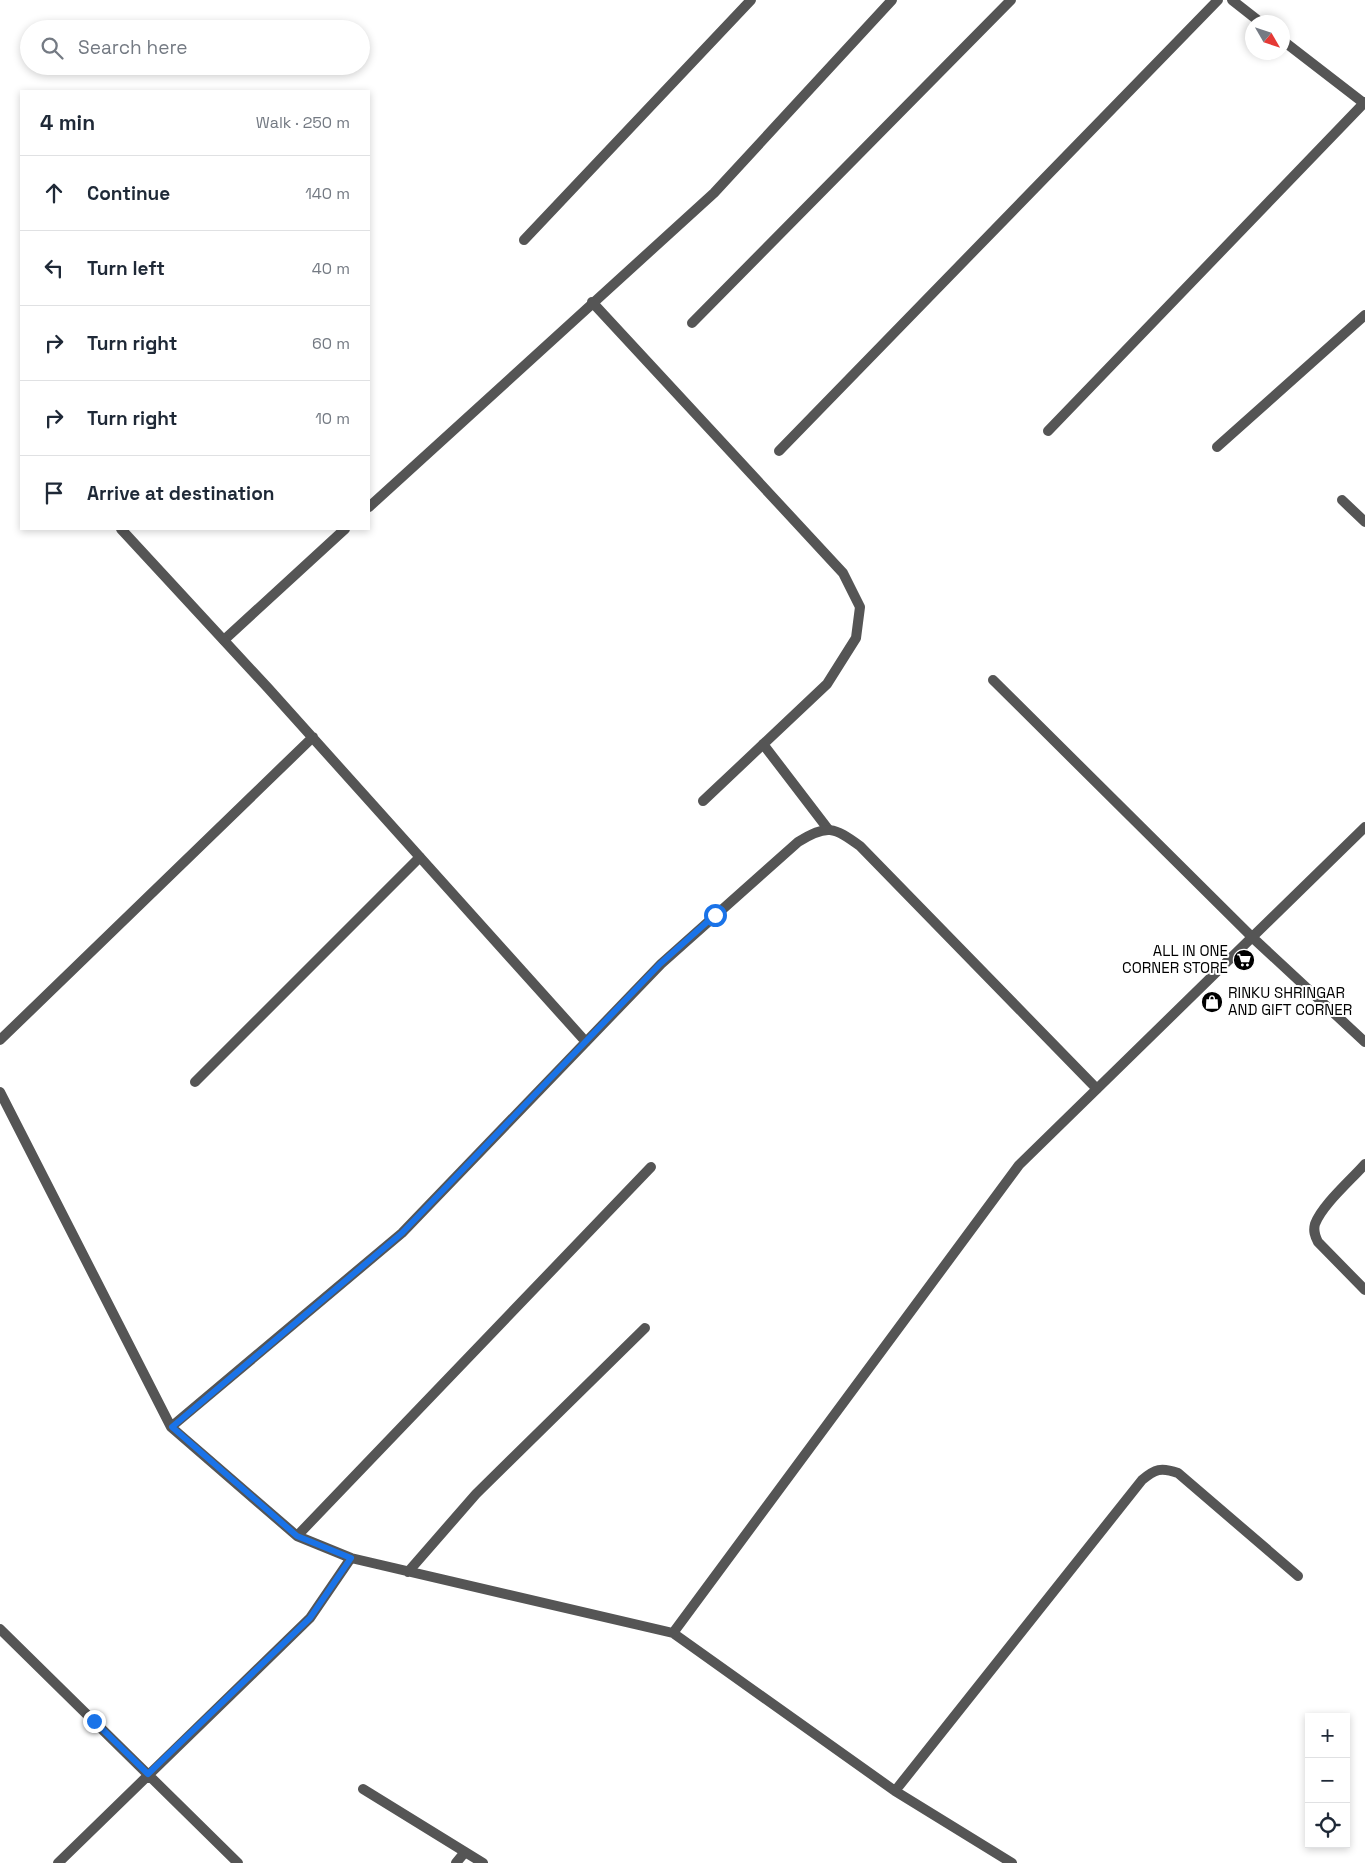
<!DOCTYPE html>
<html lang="en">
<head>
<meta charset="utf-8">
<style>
  body { margin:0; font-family:"Space Grotesk",sans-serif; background:#f6f6f7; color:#1f2937 }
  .controls { position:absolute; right:15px; bottom:15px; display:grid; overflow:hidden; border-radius:0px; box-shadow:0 2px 8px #0003 }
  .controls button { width:45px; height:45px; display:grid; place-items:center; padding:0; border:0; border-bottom:1px solid #e0e1e3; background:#fff; color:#1f2937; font:25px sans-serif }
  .compass { position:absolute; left:1245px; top:15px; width:45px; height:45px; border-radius:50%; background:#fff; box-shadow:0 2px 8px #0003; rotate:129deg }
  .stop { position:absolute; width:15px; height:15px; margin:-11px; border:4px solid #1a73e8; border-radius:50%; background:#fff }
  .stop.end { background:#1a73e8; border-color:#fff; box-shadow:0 1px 5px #0008 }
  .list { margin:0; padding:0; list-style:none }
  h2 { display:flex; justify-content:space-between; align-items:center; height:65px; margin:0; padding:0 20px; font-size:21px }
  h2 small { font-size:16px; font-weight:400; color:#747a83 }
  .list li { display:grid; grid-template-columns:32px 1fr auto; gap:15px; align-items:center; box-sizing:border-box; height:75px; padding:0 20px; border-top:1px solid #e0e1e3 }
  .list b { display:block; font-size:19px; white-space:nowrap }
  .list em { font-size:16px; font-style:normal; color:#747a83 }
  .icon { flex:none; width:28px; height:28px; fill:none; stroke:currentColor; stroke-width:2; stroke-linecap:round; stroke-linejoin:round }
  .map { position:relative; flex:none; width:1365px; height:1863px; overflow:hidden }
  .search { position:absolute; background:#fff; box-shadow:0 2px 8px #0003; left:20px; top:20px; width:350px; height:55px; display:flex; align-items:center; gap:12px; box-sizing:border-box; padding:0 18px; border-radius:28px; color:#747a83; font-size:19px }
  .panel { position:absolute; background:#fff; box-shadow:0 2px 8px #0003; left:20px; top:90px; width:350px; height:440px; border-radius:0px }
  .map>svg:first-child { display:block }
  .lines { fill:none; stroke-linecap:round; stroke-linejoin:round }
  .lane { stroke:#555; stroke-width:10 }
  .street { stroke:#555; stroke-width:10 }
  .route { stroke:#1a73e8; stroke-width:6 }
  .labels { text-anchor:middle; stroke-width:4; stroke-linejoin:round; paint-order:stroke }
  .poi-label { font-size:15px; fill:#000; stroke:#fff; text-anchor:end }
</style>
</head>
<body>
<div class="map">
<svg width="1365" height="1863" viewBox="0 0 1365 1863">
  <rect width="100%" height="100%" fill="#fff"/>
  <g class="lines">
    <!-- lane -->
    <path class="lane" d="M 524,240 L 751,0
      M 592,302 L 843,573 L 860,607 L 856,638 L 827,684 L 703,801
      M 1342,500 L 1365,522
      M 369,507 L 714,193 L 892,0
      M 224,640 L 345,529
      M 763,744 L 828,829"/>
    <!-- street -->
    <path class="street" d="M 1232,0 L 1260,22
      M 1282,40 L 1365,104
      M 692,323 L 1011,0
      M 1048,431 L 1365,102
      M 1217,447 L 1365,315
      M 779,451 L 1218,0
      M 121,529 L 268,688 L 586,1042
      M 993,680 L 1253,938 L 1365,1042
      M 0,1040 L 313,737
      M 195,1082 L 420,857
      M 0,1092 L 171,1427 L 297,1536 L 351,1558 L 310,1618 L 58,1863
      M 1365,1164 C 1351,1180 1322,1205 1315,1224 C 1313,1231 1315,1236 1318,1242 L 1365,1290
      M 171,1427 L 402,1233 L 661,964 L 798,842 C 827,824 834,827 860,846 L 1097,1089
      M 297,1536 L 651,1167
      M 351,1558 L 673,1633 L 1019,1165 L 1365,827
      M 408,1572 L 476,1494 L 645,1328
      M 0,1629 L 238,1863
      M 673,1633 L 895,1791 L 1012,1863
      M 363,1789 L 483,1863
      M 895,1791 L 1142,1480 C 1155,1469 1161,1467 1178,1473 L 1298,1576
      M 456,1863 L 465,1852"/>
  </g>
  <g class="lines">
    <!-- route -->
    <path class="route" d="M 94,1721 L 148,1774 L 310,1618 L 351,1558 L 297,1536 L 172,1427 L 402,1233 L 660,964 L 715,915"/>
  </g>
  <!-- icons -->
  <defs>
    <g id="supermarket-disc" transform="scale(1.125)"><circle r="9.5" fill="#000" stroke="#fff"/><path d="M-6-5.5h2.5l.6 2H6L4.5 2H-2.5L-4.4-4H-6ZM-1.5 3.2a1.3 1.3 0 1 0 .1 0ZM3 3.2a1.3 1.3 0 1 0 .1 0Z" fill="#fff"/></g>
    <g id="shop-disc" transform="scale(1.125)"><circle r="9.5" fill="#000" stroke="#fff"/><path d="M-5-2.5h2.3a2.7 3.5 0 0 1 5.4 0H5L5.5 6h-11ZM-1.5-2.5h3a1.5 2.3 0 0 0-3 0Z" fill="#fff"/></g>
  </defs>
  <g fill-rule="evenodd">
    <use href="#supermarket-disc" x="1244" y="960"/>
    <use href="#shop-disc" x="1212" y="1002"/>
  </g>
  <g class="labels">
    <!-- poi labels -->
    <g class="poi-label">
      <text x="1228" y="956">ALL IN ONE<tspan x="1228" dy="17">CORNER STORE</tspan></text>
      <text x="1228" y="998" text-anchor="start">RINKU SHRINGAR<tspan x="1228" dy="17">AND GIFT CORNER</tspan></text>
    </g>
  </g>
</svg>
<div class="controls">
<button>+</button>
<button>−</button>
<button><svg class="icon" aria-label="locate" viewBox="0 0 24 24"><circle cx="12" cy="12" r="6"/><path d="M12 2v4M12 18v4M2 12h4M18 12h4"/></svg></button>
</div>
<svg class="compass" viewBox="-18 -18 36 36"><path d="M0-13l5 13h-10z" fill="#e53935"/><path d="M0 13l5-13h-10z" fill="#747a83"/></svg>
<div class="stop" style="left:715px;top:915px"></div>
<div class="stop end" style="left:94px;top:1721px"></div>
<div class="search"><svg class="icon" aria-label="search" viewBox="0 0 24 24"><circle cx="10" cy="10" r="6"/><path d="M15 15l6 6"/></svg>Search here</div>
<section class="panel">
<h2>4 min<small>Walk · 250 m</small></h2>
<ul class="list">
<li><svg class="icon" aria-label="ahead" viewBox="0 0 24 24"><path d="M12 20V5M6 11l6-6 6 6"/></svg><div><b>Continue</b></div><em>140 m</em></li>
<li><svg class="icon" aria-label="left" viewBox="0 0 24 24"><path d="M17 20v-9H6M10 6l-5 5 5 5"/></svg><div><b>Turn left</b></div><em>40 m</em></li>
<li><svg class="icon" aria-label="right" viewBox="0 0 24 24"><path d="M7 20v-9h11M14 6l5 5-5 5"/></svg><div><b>Turn right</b></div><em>60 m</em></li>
<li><svg class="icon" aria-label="right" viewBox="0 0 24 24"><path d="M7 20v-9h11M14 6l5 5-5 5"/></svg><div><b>Turn right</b></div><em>10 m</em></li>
<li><svg class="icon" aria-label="arrive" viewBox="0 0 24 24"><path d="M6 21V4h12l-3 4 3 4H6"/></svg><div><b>Arrive at destination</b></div></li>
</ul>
</section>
</div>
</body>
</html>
